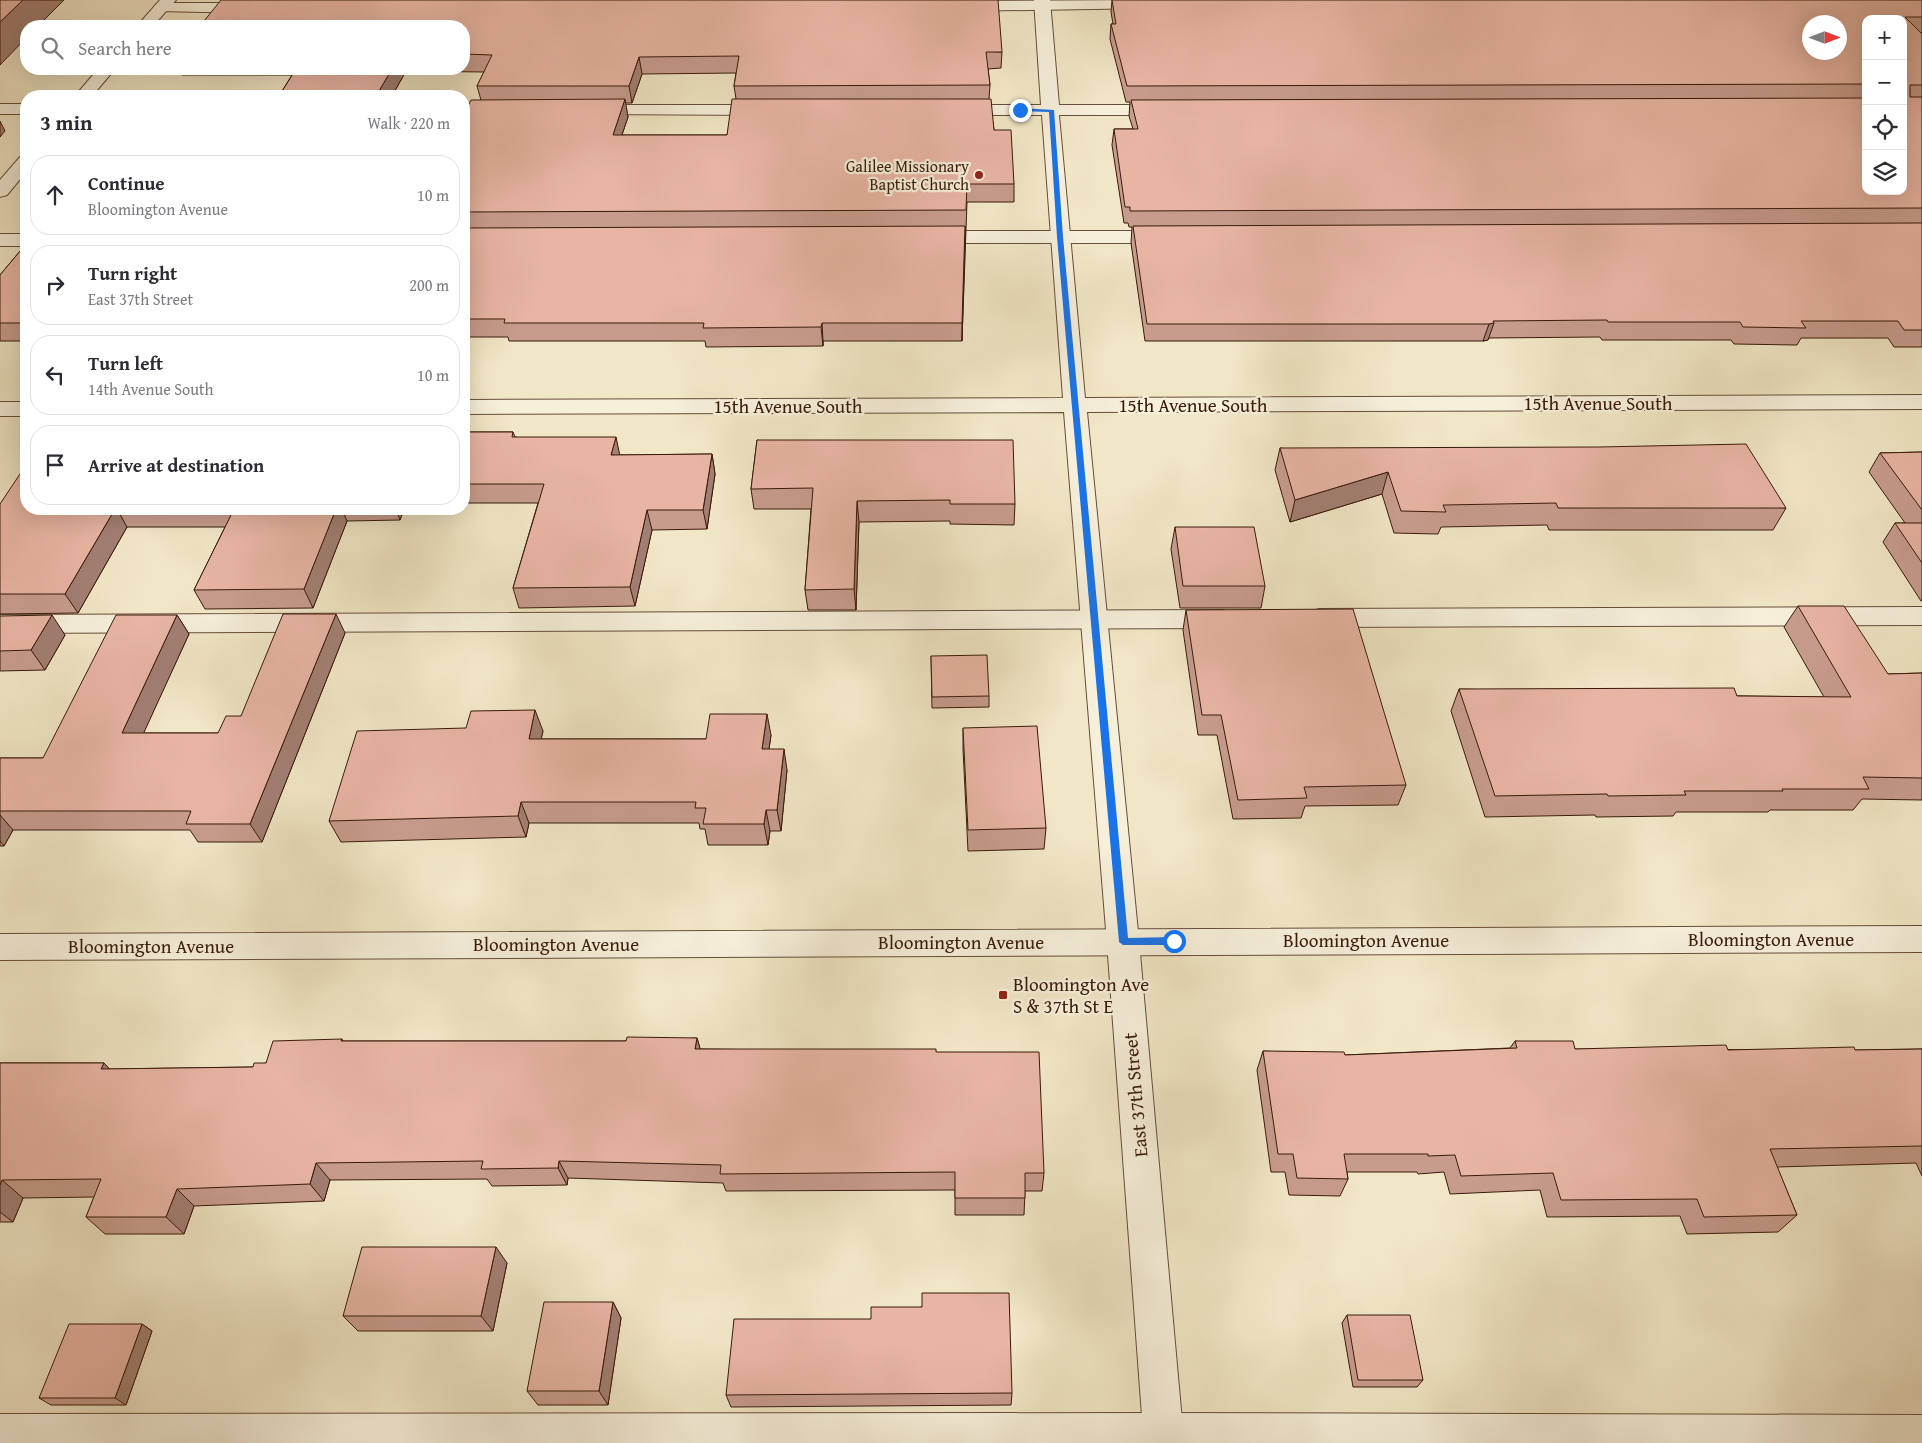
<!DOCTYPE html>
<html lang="en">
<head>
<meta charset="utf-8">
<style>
  body { margin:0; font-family:"Gentium Book Plus",serif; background:#f2f2f3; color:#2b2b33 }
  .controls { position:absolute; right:15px; top:15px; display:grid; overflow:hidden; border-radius:10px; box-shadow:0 5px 20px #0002 }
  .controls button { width:45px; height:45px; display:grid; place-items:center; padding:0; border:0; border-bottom:1px solid #e1e1e2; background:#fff; color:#2b2b33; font:25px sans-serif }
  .compass { position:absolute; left:1802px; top:15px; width:45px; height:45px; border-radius:50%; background:#fff; box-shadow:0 5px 20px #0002; rotate:90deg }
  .stop { position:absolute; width:15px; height:15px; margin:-11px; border:4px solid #1a73e8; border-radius:50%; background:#fff }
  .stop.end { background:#1a73e8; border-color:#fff; box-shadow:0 1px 5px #0008 }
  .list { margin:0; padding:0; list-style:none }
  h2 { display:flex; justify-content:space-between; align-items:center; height:65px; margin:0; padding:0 20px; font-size:21px }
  h2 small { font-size:16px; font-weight:400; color:#7c7c81 }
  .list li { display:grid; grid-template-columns:32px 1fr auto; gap:15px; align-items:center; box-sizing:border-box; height:80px; margin:0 10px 10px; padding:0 10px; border:1px solid #e1e1e2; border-radius:20px }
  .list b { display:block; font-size:19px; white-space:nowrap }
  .list p { margin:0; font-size:16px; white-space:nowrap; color:#7c7c81 }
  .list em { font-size:16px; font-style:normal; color:#7c7c81 }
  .icon { flex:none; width:28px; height:28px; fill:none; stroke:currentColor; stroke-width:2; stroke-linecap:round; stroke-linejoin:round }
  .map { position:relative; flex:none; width:1922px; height:1443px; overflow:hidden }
  .search { position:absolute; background:#fff; box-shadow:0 5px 20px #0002; left:20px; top:20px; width:450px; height:55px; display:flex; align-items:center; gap:12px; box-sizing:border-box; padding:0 18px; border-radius:20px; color:#7c7c81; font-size:19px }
  .panel { position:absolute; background:#fff; box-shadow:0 5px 20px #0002; left:20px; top:90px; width:450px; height:425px; border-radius:20px }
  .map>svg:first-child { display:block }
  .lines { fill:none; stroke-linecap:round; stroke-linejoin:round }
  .service-casing { stroke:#674d3a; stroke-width:2 }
  .minor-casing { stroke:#674d3a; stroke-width:2 }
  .tertiary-casing { stroke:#674d3a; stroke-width:2 }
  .service { fill:#f6efda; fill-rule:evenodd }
  .minor { fill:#f6efda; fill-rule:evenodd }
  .tertiary { fill:#f6efda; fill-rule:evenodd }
  .wall { fill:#c89c8d; stroke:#391a0b; fill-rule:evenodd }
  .shaded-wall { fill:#a27f73; stroke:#391a0b }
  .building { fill:#e8b5a4; stroke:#391a0b; fill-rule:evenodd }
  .route { fill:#1a73e8 }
  .poi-dot { fill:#8f2418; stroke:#f6efda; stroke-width:2 }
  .labels { text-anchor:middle; stroke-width:4.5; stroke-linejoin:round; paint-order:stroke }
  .far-poi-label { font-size:16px; fill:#391a0b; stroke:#f6efda; text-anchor:end }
  .street-label { font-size:19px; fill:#391a0b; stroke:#f6efda }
  .poi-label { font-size:19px; fill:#391a0b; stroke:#f6efda; text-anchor:start }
</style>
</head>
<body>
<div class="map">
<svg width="1922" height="1443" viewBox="0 0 1922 1443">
  <rect width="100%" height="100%" fill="#f1e6c6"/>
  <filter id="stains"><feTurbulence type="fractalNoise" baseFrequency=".004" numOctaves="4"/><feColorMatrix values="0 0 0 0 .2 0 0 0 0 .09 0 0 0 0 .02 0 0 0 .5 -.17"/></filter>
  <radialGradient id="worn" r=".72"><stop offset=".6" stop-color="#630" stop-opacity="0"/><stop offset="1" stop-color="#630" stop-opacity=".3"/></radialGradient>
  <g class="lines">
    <!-- service casing -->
    <g class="service-casing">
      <path id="service" d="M 1150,0 L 1155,2 L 1158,5 L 1155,8 L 960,11 L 955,9 L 952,6 L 955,3 L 960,1 Z
        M 161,3 L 252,3 L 257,5 L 260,8 L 257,11 L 252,13 L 156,11 L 153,8 L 156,5 Z
        M 929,231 L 1168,231 L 1175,233 L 1178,237 L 1175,241 L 1168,243 L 929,243 L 922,241 L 919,237 L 922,233 Z
        M 0,234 L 26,234 L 26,246 L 0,246 Z
        M 1922,607 L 1922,625 L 1319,627 L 1310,624 L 1306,618 L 1310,612 L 1319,609 Z
        M 1223,610 L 1232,613 L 1236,619 L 1232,625 L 1223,628 L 0,633 L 0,615 Z
        M 1163,1413 L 1922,1415 L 1922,1443 L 0,1443 L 0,1414 Z"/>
    </g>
    <!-- minor casing -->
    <g class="minor-casing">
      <path id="minor" d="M 1034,0 L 1050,0 L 1059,105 L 1167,105 L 1173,106 L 1176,110 L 1173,114 L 1167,115 L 1059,115 L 1085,398 L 1922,395 L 1922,409 L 1087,412 L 1139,942 L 1184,1443 L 1144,1443 L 1107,942 L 1064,412 L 464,414 L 464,400 L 1063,398 L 1042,115 L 955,115 L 949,114 L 946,110 L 949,106 L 955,105 L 1041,105 Z
        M 0,104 L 26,104 L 26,114 L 0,114 Z
        M 590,105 L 767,105 L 773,106 L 776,110 L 773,114 L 767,115 L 584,114 L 581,110 L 584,106 Z
        M 0,402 L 26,402 L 26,416 L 0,416 Z"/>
    </g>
    <!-- tertiary casing -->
    <g class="tertiary-casing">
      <path id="tertiary" d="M 160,0 L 176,0 L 153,26 L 137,26 Z
        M 98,69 L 115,69 L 92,96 L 75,96 Z
        M 26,156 L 26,172 L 7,195 L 0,197 L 0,180 L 20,157 Z
        M 1922,926 L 1922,952 L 0,960 L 0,934 Z"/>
    </g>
    <!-- service -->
    <use href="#service" class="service"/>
    <!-- minor -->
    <use href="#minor" class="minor"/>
    <!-- tertiary -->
    <use href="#tertiary" class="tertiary"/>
  </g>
  <!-- wall -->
  <path class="wall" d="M 1112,0 L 1922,0 L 1922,33 L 1921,33 L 1922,34 L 1922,347 L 1894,347 L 1888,338 L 1801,338 L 1797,345 L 1734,344 L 1731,340 L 1602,340 L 1600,337 L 1489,338 L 1488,340 L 1483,341 L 1145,341 L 1131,243 L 1132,227 L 1129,227 L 1128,223 L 1124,223 L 1112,145 L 1114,129 L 1133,129 L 1129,116 L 1130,102 L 1126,102 L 1110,39 L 1111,24 L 1113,24 L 1111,12 ZM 1866,19 L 1903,191 L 1866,191 Z
    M 464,26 L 1002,52 L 1001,68 L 988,69 L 990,85 L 989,99 L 994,130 L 1014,184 L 1014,202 L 967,202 L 962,341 L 823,341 L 823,346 L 706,347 L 705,341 L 509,341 L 508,337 L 464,337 L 464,114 L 481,100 L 477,86 L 484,72 L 406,71 L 392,96 L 279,96 L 292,75 L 182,75 L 180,69 L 464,69 ZM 736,73 L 734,86 L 736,99 L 727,135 L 622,135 L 628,117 L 625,103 L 632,103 L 642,74 Z
    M 26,244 L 26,341 L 0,341 L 0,275 Z
    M 464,432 L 513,432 L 515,437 L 620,455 L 712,454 L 715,474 L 707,529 L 652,530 L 635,606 L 519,608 L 513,588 L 538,503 L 464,503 Z
    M 757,440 L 1015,504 L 1014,525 L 950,524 L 950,521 L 859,522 L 856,610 L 808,610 L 805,590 L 811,509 L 754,509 L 751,489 Z
    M 1280,448 L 1786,508 L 1773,530 L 1549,530 L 1547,525 L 1441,527 L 1438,534 L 1394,533 L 1382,494 L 1290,522 L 1275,470 Z
    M 1922,452 L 1922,601 L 1921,601 L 1883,542 L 1895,523 L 1905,523 L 1869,472 L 1880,453 Z
    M 0,504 L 26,509 L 404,509 L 400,520 L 347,521 L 313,608 L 205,609 L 194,590 L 225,527 L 127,527 L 78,613 L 0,614 Z
    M 1175,527 L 1265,586 L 1261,608 L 1180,608 L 1171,549 Z
    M 1798,606 L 1888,674 L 1922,673 L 1922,800 L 1862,799 L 1853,810 L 1770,810 L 1768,812 L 1676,812 L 1673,816 L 1596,817 L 1595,815 L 1485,817 L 1451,711 L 1459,689 L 1743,696 L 1824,697 L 1784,627 Z
    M 1186,610 L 1406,785 L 1398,805 L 1305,806 L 1301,818 L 1233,819 L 1217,735 L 1198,735 L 1183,630 Z
    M 177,615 L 189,634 L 143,733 L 218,733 L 241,716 L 345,633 L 262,842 L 198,842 L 190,830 L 13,830 L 4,846 L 0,846 L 0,758 L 43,758 Z
    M 0,616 L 65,635 L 45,670 L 0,671 Z
    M 931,656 L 989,696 L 989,707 L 932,708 Z
    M 963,728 L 1046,828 L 1044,849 L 968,851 L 963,749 Z
    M 543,731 L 541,739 L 706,739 L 771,735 L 769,749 L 787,770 L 781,831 L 770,831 L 768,845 L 708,845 L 705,829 L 700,829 L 699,823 L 529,823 L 526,837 L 341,842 L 329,821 Z
    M 697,1038 L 700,1049 L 936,1052 L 1044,1173 L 1042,1191 L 1025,1191 L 1024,1215 L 955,1215 L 955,1190 L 726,1191 L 723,1183 L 568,1178 L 567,1185 L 492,1186 L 487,1179 L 330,1180 L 324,1201 L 194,1206 L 184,1234 L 105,1234 L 86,1217 L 94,1197 L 23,1198 L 13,1222 L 0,1222 L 0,1063 L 104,1063 L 109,1069 L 253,1067 L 342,1039 L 343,1041 L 626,1041 Z
    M 1515,1041 L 1575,1049 L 1855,1050 L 1922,1049 L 1922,1176 L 1916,1163 L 1777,1167 L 1797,1215 L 1778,1232 L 1687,1234 L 1680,1216 L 1547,1217 L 1540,1190 L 1450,1194 L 1444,1172 L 1418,1174 L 1417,1172 L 1347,1172 L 1348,1179 L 1340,1196 L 1289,1195 L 1285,1172 L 1271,1172 L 1257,1070 L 1263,1051 L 1345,1055 L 1510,1048 Z
    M 507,1263 L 493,1331 L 358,1331 L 343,1316 Z
    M 613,1302 L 621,1318 L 608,1405 L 538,1405 L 527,1391 Z
    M 922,1307 L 1012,1393 L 1011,1405 L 731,1407 L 726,1395 L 871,1319 Z
    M 1347,1315 L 1423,1380 L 1417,1387 L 1353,1387 L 1342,1323 Z
    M 142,1324 L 152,1331 L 126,1405 L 51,1405 L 39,1398 Z"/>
  <!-- shaded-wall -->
  <path class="shaded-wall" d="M 23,0 L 64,0 L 38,26 L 26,26 L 26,38 L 0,65 L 0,22 Z
    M 639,57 L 642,74 L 632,103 L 629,86 Z
    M 392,69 L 406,69 L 406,71 L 392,96 L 376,96 Z
    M 625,99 L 628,117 L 616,152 L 613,135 Z
    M 0,121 L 5,131 L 0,137 Z
    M 965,226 L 965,244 L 962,341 L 962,323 Z
    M 822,323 L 823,341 L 823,346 L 821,327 Z
    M 1494,323 L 1488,340 L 1483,341 L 1489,324 Z
    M 616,437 L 620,456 L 611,455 Z
    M 712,454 L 715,474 L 707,529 L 703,510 Z
    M 1388,472 L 1382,494 L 1290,522 L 1295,500 Z
    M 857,501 L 859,522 L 856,610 L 854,589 Z
    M 115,509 L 117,509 L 127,527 L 78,613 L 65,594 Z
    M 336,509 L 342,509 L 347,521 L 313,608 L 304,589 Z
    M 396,509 L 404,509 L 400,520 Z
    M 647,510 L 652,530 L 635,606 L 630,587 Z
    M 336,614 L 345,633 L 262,842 L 250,824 Z
    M 52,615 L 65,635 L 45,670 L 31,650 Z
    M 177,615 L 189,634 L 135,752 L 122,733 Z
    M 535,710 L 543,731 L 536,761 L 529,739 Z
    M 767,714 L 771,735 L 766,770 L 762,749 Z
    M 784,749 L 787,770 L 781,831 L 777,810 Z
    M 521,802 L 529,823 L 526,837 L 518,816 Z
    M 766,810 L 770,831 L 768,845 L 764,824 Z
    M 0,815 L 13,830 L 4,846 L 0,841 Z
    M 697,1038 L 703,1058 L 695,1049 Z
    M 104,1063 L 122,1082 L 101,1069 Z
    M 559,1161 L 568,1178 L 567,1185 L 558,1168 Z
    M 316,1163 L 330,1180 L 324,1201 L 310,1184 Z
    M 2,1180 L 23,1198 L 13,1222 L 0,1212 L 0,1185 Z
    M 177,1189 L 194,1206 L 184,1234 L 166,1217 Z
    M 496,1247 L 507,1263 L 493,1331 L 481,1316 Z
    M 613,1302 L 621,1318 L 608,1405 L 599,1391 Z
    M 142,1324 L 152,1331 L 126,1405 L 115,1398 Z"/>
  <!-- building -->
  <path class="building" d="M 0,0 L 23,0 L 0,22 Z
    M 221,0 L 998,0 L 1002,52 L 986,52 L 990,85 L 734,86 L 739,56 L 639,57 L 629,86 L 477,86 L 492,55 L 464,54 L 464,26 L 200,26 Z
    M 1112,0 L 1922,0 L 1922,17 L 1905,17 L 1922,34 L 1922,85 L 1910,85 L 1910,97 L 1922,97 L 1922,208 L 1130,211 L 1130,207 L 1125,207 L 1114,129 L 1138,129 L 1131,100 L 1866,98 L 1866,191 L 1903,191 L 1903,19 L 1866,19 L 1866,84 L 1127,86 L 1111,24 L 1116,24 ZM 1810,22 L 1840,22 L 1840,52 L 1810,52 Z
    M 296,69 L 392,69 L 376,96 L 279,96 Z
    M 625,99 L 613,135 L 727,135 L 732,99 L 991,99 L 994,130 L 1011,130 L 1014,184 L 967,184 L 966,210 L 464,212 L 464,114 L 471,100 Z
    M 1922,223 L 1922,330 L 1904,330 L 1898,321 L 1801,321 L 1806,328 L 1743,327 L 1740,322 L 1608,322 L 1607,320 L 1493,321 L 1494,323 L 1489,324 L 1147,324 L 1133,226 Z
    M 965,226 L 962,323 L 822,323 L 821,327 L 703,328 L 704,323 L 504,323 L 505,319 L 464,319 L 464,228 Z
    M 26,244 L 26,323 L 0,323 L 0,275 Z
    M 464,432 L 513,432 L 512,437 L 616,437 L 611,455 L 712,454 L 703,510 L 647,510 L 630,587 L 513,588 L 544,484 L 464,484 Z
    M 757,440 L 1013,440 L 1015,504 L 950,504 L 950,500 L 857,501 L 854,589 L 805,590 L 813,488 L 751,489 Z
    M 1746,444 L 1786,508 L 1558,508 L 1556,503 L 1443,505 L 1446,512 L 1401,511 L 1388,472 L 1295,500 L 1280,448 L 1599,447 Z
    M 1922,452 L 1922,510 L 1880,453 Z
    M 26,465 L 26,509 L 115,509 L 65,594 L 0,594 L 0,504 Z
    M 234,509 L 336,509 L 304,589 L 194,590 Z
    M 1895,523 L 1922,523 L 1922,563 Z
    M 1175,527 L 1254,527 L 1265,586 L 1183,586 Z
    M 1798,606 L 1844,606 L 1888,674 L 1922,673 L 1922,778 L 1863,777 L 1869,789 L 1782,789 L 1783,791 L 1684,791 L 1686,795 L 1608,796 L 1607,794 L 1495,796 L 1459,689 L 1734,688 L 1737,696 L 1743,696 L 1851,697 Z
    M 1353,609 L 1406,785 L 1304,787 L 1307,798 L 1238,800 L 1221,715 L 1202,715 L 1186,610 Z
    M 283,614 L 336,614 L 250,824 L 186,824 L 191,811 L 0,811 L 0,758 L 43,758 L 116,615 L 177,615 L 122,733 L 218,733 L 226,716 L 241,716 Z
    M 52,615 L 31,650 L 0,651 L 0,616 Z
    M 987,655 L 989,696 L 932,697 L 931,656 Z
    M 535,710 L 529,739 L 706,739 L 710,714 L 767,714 L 762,749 L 784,749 L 777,810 L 766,810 L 764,824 L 703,824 L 706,808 L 695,808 L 696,802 L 521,802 L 518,816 L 329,821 L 357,731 L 466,728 L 471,711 Z
    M 1037,726 L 1046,828 L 968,830 L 963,728 Z
    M 627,1037 L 697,1038 L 695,1049 L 936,1049 L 936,1052 L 1039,1052 L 1044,1173 L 1025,1173 L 1025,1198 L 955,1198 L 955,1172 L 720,1174 L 721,1165 L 559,1161 L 558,1168 L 481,1169 L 483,1161 L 316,1163 L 310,1184 L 177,1189 L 166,1217 L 86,1217 L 101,1179 L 2,1180 L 0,1185 L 0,1063 L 104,1063 L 101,1069 L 253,1067 L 254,1063 L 266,1063 L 273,1041 L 342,1039 L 341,1041 L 626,1041 Z
    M 1515,1041 L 1573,1041 L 1575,1049 L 1726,1045 L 1728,1050 L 1854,1047 L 1855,1050 L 1922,1049 L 1922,1146 L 1770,1149 L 1797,1215 L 1704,1217 L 1697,1199 L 1561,1200 L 1553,1173 L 1461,1176 L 1455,1155 L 1428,1156 L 1428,1154 L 1344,1154 L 1348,1179 L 1297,1178 L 1293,1154 L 1278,1154 L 1263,1051 L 1344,1052 L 1345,1055 L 1517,1048 Z
    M 362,1247 L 496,1247 L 481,1316 L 343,1316 Z
    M 922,1293 L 1009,1293 L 1012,1393 L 726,1395 L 734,1319 L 871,1319 L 871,1307 L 922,1307 Z
    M 544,1302 L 613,1302 L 599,1391 L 527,1391 Z
    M 1347,1315 L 1410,1315 L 1423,1380 L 1358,1380 Z
    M 69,1324 L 142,1324 L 115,1398 L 39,1398 Z"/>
  <!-- route -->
  <path class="route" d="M 1020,108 L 1054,110 L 1063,237 L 1128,938 L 1174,937 L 1179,941 L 1174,945 L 1123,945 L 1119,942 L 1057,237 L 1049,112 L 1018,111 Z"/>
  <!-- markers -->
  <g class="poi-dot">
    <circle cx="979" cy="175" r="5"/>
    <rect x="998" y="990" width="10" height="10" rx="2.5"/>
  </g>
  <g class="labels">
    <!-- far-poi labels -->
    <g class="far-poi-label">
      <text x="969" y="172">Galilee Missionary<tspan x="969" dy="18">Baptist Church</tspan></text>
    </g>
    <!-- street labels -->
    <g class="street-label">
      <text x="1598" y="410">15th Avenue South</text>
      <text x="1193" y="412">15th Avenue South</text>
      <text x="788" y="413">15th Avenue South</text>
      <text x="1771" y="946">Bloomington Avenue</text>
      <text x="1366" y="947">Bloomington Avenue</text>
      <text x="961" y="949">Bloomington Avenue</text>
      <text x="556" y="951">Bloomington Avenue</text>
      <text x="151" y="953">Bloomington Avenue</text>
      <text transform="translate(1135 1095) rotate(-95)" y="7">East 37th Street</text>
    </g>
    <!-- poi labels -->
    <g class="poi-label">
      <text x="1013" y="991">Bloomington Ave<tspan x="1013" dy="22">S &amp; 37th St E</tspan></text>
    </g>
  </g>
  <rect width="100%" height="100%" filter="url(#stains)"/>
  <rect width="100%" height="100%" fill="url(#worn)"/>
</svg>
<div class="controls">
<button>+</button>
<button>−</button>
<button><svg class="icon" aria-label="locate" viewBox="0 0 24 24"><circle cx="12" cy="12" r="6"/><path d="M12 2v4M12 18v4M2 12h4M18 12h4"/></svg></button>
<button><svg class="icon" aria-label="layers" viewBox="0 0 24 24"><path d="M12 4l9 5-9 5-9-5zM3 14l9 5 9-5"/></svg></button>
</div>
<svg class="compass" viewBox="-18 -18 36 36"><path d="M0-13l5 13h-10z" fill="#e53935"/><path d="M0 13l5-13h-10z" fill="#7c7c81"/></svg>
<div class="stop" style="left:1174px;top:941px"></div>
<div class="stop end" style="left:1020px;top:110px"></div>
<div class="search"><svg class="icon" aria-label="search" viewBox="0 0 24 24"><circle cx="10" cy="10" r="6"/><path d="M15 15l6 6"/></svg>Search here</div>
<section class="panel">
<h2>3 min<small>Walk · 220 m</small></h2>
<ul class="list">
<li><svg class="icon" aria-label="ahead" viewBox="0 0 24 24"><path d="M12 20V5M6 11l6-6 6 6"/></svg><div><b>Continue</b><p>Bloomington Avenue</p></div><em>10 m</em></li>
<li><svg class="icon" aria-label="right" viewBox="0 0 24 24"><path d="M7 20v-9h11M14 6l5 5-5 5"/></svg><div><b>Turn right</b><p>East 37th Street</p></div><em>200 m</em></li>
<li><svg class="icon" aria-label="left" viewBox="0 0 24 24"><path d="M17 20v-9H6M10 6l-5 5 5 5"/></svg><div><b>Turn left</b><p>14th Avenue South</p></div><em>10 m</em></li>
<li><svg class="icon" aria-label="arrive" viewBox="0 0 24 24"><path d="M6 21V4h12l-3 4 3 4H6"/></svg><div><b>Arrive at destination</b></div></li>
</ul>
</section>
</div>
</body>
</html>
